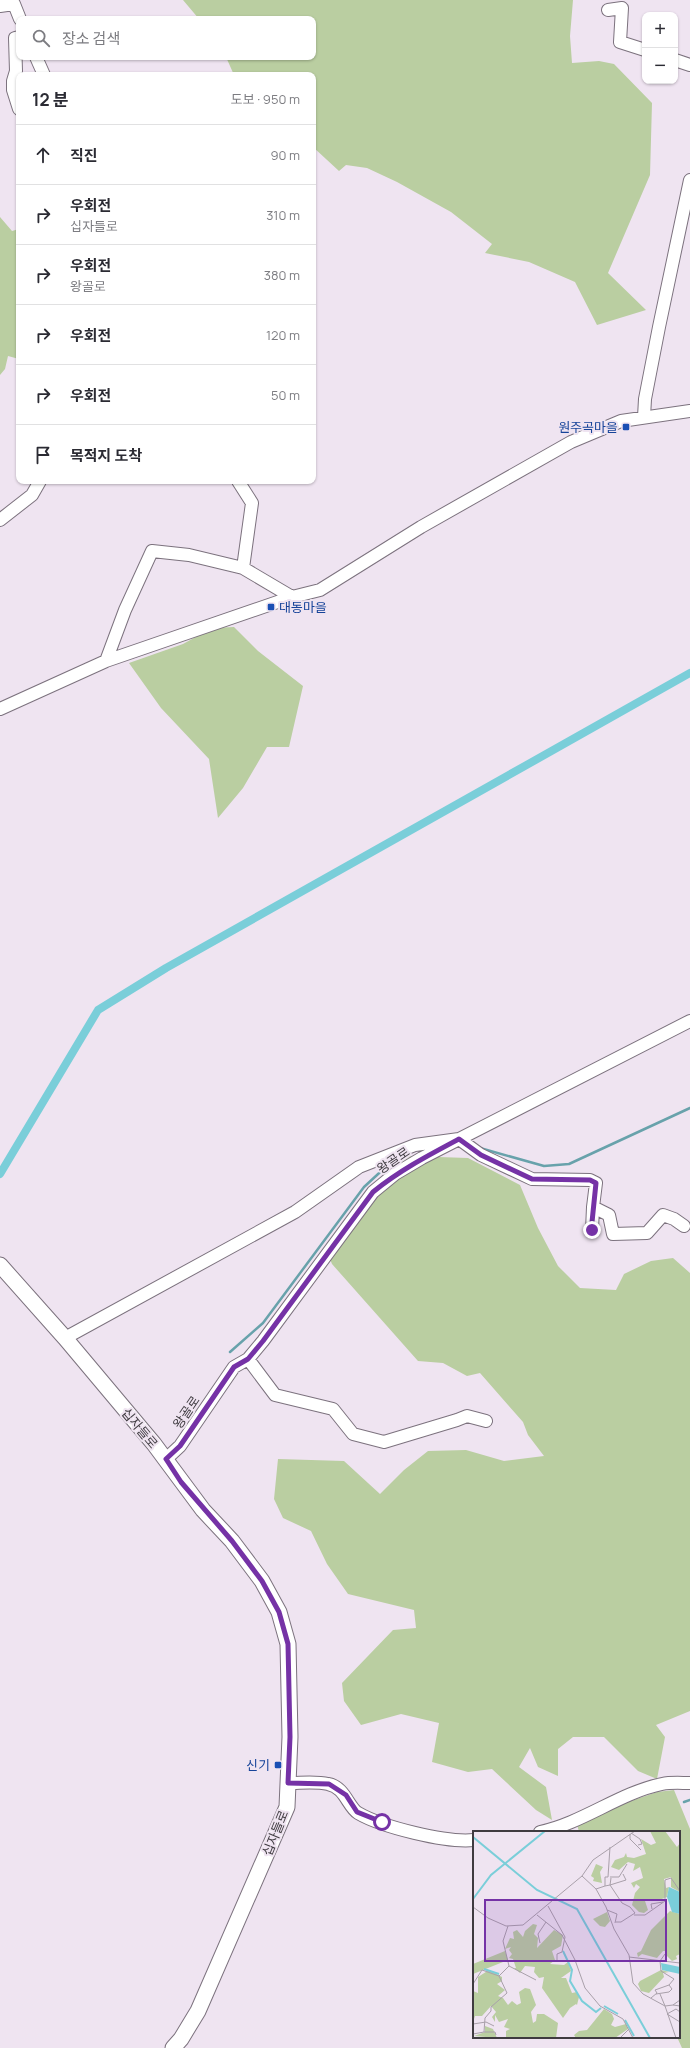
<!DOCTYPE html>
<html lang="ko">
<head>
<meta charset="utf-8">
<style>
  body { margin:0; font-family:Manrope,"Noto Sans KR",sans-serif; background:#f7f7f7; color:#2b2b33 }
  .controls { position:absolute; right:12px; top:12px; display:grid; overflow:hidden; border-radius:8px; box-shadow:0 1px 3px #0004 }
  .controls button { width:36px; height:36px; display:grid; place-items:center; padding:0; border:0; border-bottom:1px solid #e1e1e2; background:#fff; color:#2b2b33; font:20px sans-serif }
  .stop { position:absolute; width:12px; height:12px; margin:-9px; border:3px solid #7532a6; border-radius:50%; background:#fff }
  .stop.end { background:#7532a6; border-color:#fff; box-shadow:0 1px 4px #0008 }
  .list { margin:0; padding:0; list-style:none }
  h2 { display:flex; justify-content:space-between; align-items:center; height:52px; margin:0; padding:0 16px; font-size:17px }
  h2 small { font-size:13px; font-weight:400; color:#7c7c81 }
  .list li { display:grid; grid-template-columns:26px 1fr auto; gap:12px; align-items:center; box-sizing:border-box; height:60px; padding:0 16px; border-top:1px solid #e1e1e2 }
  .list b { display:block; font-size:15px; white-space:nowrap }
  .list p { margin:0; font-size:13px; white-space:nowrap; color:#7c7c81 }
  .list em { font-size:13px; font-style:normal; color:#7c7c81 }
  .icon { flex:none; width:22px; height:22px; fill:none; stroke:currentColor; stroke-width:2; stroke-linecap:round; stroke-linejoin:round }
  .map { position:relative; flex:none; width:690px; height:2048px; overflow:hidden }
  .search { position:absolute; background:#fff; box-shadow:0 1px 3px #0004; left:16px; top:16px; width:300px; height:44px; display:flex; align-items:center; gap:10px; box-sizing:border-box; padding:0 14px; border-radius:8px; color:#7c7c81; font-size:15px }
  .panel { position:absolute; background:#fff; box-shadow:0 1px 3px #0004; left:16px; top:72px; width:300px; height:412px; border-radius:8px }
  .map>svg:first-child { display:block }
  .green { fill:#bacea1 }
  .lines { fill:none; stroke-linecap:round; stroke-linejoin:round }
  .stream { stroke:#68a2ab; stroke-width:2.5 }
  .canal { stroke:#7aced9; stroke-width:8 }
  .minor-casing { stroke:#7c727e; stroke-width:14 }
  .major-casing { stroke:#7c727e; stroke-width:17 }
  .minor { stroke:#fff; stroke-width:12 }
  .major { stroke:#fff; stroke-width:15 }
  .route { stroke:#7532a6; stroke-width:5 }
  .transit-dot { fill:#1a4fb4; stroke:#efe4f1; stroke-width:1.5 }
  .labels { text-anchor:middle; stroke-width:4; stroke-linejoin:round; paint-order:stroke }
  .transit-label { font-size:13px; fill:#164399; stroke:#efe4f1; text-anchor:end }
  .street-label { font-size:13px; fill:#3f3b40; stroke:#efe4f1 }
  .inset-river { fill:none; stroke:#7aced9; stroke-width:2 }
  .inset-road { fill:none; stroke:#a9a0aa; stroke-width:1 }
  .view { fill:#7532a6; fill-opacity:0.15; stroke:#7532a6; stroke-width:2 }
  .inset-edge { fill:none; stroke:#3f3b40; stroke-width:2 }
</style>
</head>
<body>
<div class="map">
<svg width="690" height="2048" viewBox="0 0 690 2048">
  <rect width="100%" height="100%" fill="#efe4f1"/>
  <!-- green -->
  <path class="green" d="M 183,0 L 573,0 L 570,36 L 572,63 L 599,61 L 614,64 L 652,103 L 650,175 L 608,273 L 646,310 L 597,325 L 575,282 L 529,262 L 485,253 L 492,244 L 451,212 L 397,182 L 367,168 L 346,165 L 339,171 L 313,147 L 313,75 L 234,75 L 226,57 L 313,57 L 313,19 L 199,19 Z
    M 0,217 L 12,231 L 19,229 L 19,359 L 8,356 L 5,369 L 0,375 Z
    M 234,627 L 258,651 L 303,686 L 289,747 L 267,747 L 243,788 L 218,818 L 209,759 L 161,708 L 129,663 L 183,644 L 212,628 Z
    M 409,1156 L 468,1158 L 520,1185 L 538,1228 L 558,1266 L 580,1288 L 616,1290 L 624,1274 L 651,1261 L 673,1258 L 690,1273 L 690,1711 L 656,1725 L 665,1737 L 657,1779 L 638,1771 L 604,1737 L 573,1737 L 558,1749 L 558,1776 L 538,1767 L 530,1748 L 519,1767 L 546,1787 L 552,1820 L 536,1810 L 492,1769 L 468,1772 L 432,1762 L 439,1723 L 401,1714 L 361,1725 L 344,1701 L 342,1683 L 393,1630 L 416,1628 L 414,1610 L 348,1594 L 327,1564 L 311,1531 L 283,1518 L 274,1499 L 278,1459 L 344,1461 L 380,1494 L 404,1470 L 428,1451 L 466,1450 L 504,1461 L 544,1456 L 528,1435 L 523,1422 L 480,1373 L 467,1376 L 443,1363 L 418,1361 L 332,1264 L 325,1247 C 349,1215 375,1178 409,1156 Z
    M 674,1790 L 690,1829 L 690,2048 L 682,2048 L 677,2037 L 679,2037 L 679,1832 L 579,1832 L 576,1820 L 657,1792 Z"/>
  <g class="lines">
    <!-- stream -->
    <path class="stream" d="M 480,1148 L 544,1166 L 569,1164 L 690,1108
      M 230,1352 L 263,1323 L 364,1187 L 390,1163
      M 684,1802 L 690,1800"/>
    <!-- canal -->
    <path class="canal" d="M 0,1174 L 98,1010 L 166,968 L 690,673"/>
    <!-- minor casing -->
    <g class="minor-casing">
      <path id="minor" d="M 0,6 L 14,4 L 20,19
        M 608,10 L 622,8 L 620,42 L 645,50
        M 19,37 L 15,38 L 16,71 L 13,81 L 13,90 L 19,109
        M 36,57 L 44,75
        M 675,60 L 690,65
        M 644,417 L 645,399 L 659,327 L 690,180
        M 238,481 L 252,503 L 243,568
        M 0,520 L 32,495 L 40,481
        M 106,661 L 125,610 L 152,551 L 189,555 L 243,568 L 292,597
        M 0,709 L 106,661 L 292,597 L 320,590 L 421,527 L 571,442 L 621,421 L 690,411
        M 592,1230 L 593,1207
        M 65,1338 L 295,1212 L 359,1167 L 415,1145 L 459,1139 L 481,1155 L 532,1179 L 590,1180 L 596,1183 L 593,1207 L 609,1215 L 613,1234 L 647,1233 L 663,1215 L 674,1219 L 684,1226
        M 248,1359 L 275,1395 L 333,1409 L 353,1434 L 384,1442 L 457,1420 L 467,1416 L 486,1421
        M 166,1459 L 180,1446 L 234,1367 L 248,1359 L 263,1341 L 373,1192 L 395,1174 L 422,1158 L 690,1021
        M 288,1783 C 301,1783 316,1781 328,1784 C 345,1787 348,1807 358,1813 C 382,1827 446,1843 474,1840
        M 540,1832 C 583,1823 619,1793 662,1784 C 671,1782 681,1783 690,1783"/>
    </g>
    <!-- major casing -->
    <g class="major-casing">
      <path id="major" d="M 0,1265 L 65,1338 L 154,1444 L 203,1510 L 232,1541 L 262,1581 L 279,1612 L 288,1644 L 290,1737 L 287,1807 L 198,2011 L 181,2039 L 173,2048"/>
    </g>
    <!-- minor -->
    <use href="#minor" class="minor"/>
    <!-- major -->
    <use href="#major" class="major"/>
  </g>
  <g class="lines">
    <!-- route -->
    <path class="route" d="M 382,1822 L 357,1812 L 346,1795 L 329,1784 L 288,1783 L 290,1737 L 288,1644 L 279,1612 L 262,1581 L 232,1541 L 181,1482 L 166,1459 L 180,1446 L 234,1367 L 248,1359 L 263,1341 L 373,1192 C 400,1170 429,1155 459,1139 L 481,1155 L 532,1179 L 590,1180 L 596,1183 L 592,1222 L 592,1230"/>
  </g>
  <!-- markers -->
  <g class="transit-dot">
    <rect x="622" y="423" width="8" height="8" rx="2"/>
    <rect x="267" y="603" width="8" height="8" rx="2"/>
    <rect x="274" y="1761" width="8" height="8" rx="2"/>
  </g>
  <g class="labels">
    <!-- transit labels -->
    <g class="transit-label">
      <text x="618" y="432">원주곡마을</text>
      <text x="279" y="612" text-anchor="start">대동마을</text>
      <text x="270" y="1770">신기</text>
    </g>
    <!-- street labels -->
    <g class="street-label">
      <text transform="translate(393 1160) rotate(-34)" y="5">왕골로</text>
      <text transform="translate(186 1412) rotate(-56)" y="5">왕골로</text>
      <text transform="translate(140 1428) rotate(50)" y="5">십자들로</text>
      <text transform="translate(275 1833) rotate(-68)" y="5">십자들로</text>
    </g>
  </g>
  <!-- overview -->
  <g transform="translate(473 1831)">
    <rect width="207" height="207" fill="#efe4f1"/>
    <path d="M 177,0 L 192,0 L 204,16 L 207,12 L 207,61 L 198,56 L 198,46 L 191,48 L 193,57 L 196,56 L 194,66 L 186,69 L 175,68 L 172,70 L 175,79 L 171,82 L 166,81 L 159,74 L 162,62 L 167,56 L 163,53 L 161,57 L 158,52 L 170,47 L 167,36 L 160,40 L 162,33 L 155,31 L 146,39 L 138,36 L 142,29 L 151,26 L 153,22 L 154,26 L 161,27 L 173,23 L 168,8 L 178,14 L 183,12 ZM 123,33 L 130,36 L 127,41 L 129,52 L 120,50 L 121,47 L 118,45 ZM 197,80 L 207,83 L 207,123 L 203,125 L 204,128 L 199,130 L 194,125 L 194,120 L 190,120 L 184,127 L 169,123 L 165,126 L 164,122 L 168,120 L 178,99 ZM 134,81 L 137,90 L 132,96 L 127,95 L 120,88 ZM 60,93 L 64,94 L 61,103 L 65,107 L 64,117 L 81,99 L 90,104 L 88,115 L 79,120 L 82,129 L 77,133 L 91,134 L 95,131 L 98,140 L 88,147 L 93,147 L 99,162 L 104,161 L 106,166 L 104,174 L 103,173 L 97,177 L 90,187 L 69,157 L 71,146 L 66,147 L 61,141 L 62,136 L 52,135 L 47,142 L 41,137 L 43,137 L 40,128 L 36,127 L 39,123 L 36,119 L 38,116 L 32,118 L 37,107 L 41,108 L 40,101 L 44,99 L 50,106 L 52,100 ZM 32,120 L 35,129 L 0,143 L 0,133 ZM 16,139 L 29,146 L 29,150 L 24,153 L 32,159 L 25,165 L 30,167 L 35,174 L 39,170 L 44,174 L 48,172 L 46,161 L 52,157 L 57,158 L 63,174 L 58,181 L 60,192 L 63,190 L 64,183 L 71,183 L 85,192 L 83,207 L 33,207 L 33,200 L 37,198 L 31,196 L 35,188 L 26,191 L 22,184 L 22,191 L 19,186 L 23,181 L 18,175 L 9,185 L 2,185 L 0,191 L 0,160 L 5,162 L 5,146 ZM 188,139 L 196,141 L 190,142 L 191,146 L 176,162 L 168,160 L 165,153 L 167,150 ZM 131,178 L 139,183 L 141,188 L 138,194 L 142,196 L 153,193 L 155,198 L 142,207 L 103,207 L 101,204 L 106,200 L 114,199 ZM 12,195 L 20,198 L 24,207 L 1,205 L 12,201 Z" fill="#bacea1"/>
    <path d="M 196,56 L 207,61 L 207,83 L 199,81 L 194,66 ZM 188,132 L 207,136 L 207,143 L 189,139 Z" fill="#7aced9"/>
    <path class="inset-river" d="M 0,6 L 64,59 L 104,78 L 177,207M 0,68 L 18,44 L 72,0M 90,120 L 99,139 L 97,150 L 109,170 L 123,181 L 128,177M 11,138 L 26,143M 131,175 L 145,183M 152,189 L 161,205"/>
    <path class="inset-road" d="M 158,2 L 167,8 L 169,13 L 165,14M 157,3 L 157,8 L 168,19M 109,45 L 123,58 L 133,76 L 141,98 L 156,124 L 160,152 L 170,163 L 192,175 L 203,207M 137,46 L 146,46 L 154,33M 138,47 L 137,54 L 153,49 L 150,43M 132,55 L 137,54 L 149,72 L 157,76 L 162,82 L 148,91 L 143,91M 123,58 L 132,55 L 132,46 L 135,46 L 137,16M 75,75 L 92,106 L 89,121 L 84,123 L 84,130M 0,76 L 15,87 L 33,95 L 50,94 L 109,45 L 120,29 L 162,0M 179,78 L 178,73 L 190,71M 134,79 L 144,83 L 142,92M 64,84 L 89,104 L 102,129 L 112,157 L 127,175 L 150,188 L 160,207M 161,84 L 172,84 L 192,70 L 192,49 L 198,47 L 207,60M 35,95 L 30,110 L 36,135 L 63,149M 67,112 L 65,103 L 73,91M 156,126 L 207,132M 0,153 L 9,139 L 26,145 L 36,135M 183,163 L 196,161 L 199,158 L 196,154M 187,163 L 192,175 L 200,174M 178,167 L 184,162 L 182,159 L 196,154 L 201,148 L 188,140 L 187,130 L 192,123M 207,169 L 200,174 L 207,175M 194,183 L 203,178 L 207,181M 194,183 L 207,191M 0,193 L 13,191 L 21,195M 11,201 L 22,201 L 23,204M 0,203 L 11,201 L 12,187 L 18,180 L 18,176 L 34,162 L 26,145M 147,207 L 156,198"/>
    <path class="view" d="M 12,69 L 193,69 L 193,130 L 12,130 Z"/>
    <rect width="207" height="207" class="inset-edge"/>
  </g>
</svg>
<div class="controls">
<button>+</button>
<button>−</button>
</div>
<div class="stop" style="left:382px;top:1822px"></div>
<div class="stop end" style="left:592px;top:1230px"></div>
<div class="search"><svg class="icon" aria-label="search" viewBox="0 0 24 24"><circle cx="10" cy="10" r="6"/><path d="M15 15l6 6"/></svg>장소 검색</div>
<section class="panel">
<h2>12 분<small>도보 · 950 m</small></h2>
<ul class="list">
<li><svg class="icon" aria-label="ahead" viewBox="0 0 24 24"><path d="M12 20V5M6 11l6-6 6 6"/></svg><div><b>직진</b></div><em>90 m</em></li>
<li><svg class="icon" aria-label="right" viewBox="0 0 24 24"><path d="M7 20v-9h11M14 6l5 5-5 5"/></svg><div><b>우회전</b><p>십자들로</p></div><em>310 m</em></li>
<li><svg class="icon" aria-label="right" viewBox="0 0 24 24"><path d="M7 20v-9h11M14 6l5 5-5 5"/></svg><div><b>우회전</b><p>왕골로</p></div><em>380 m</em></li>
<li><svg class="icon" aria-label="right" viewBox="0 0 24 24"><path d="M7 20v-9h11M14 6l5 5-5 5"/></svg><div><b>우회전</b></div><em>120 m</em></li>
<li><svg class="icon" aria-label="right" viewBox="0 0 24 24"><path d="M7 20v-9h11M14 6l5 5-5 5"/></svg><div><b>우회전</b></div><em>50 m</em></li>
<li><svg class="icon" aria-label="arrive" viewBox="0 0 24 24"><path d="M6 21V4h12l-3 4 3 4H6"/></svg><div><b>목적지 도착</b></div></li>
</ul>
</section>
</div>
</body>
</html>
